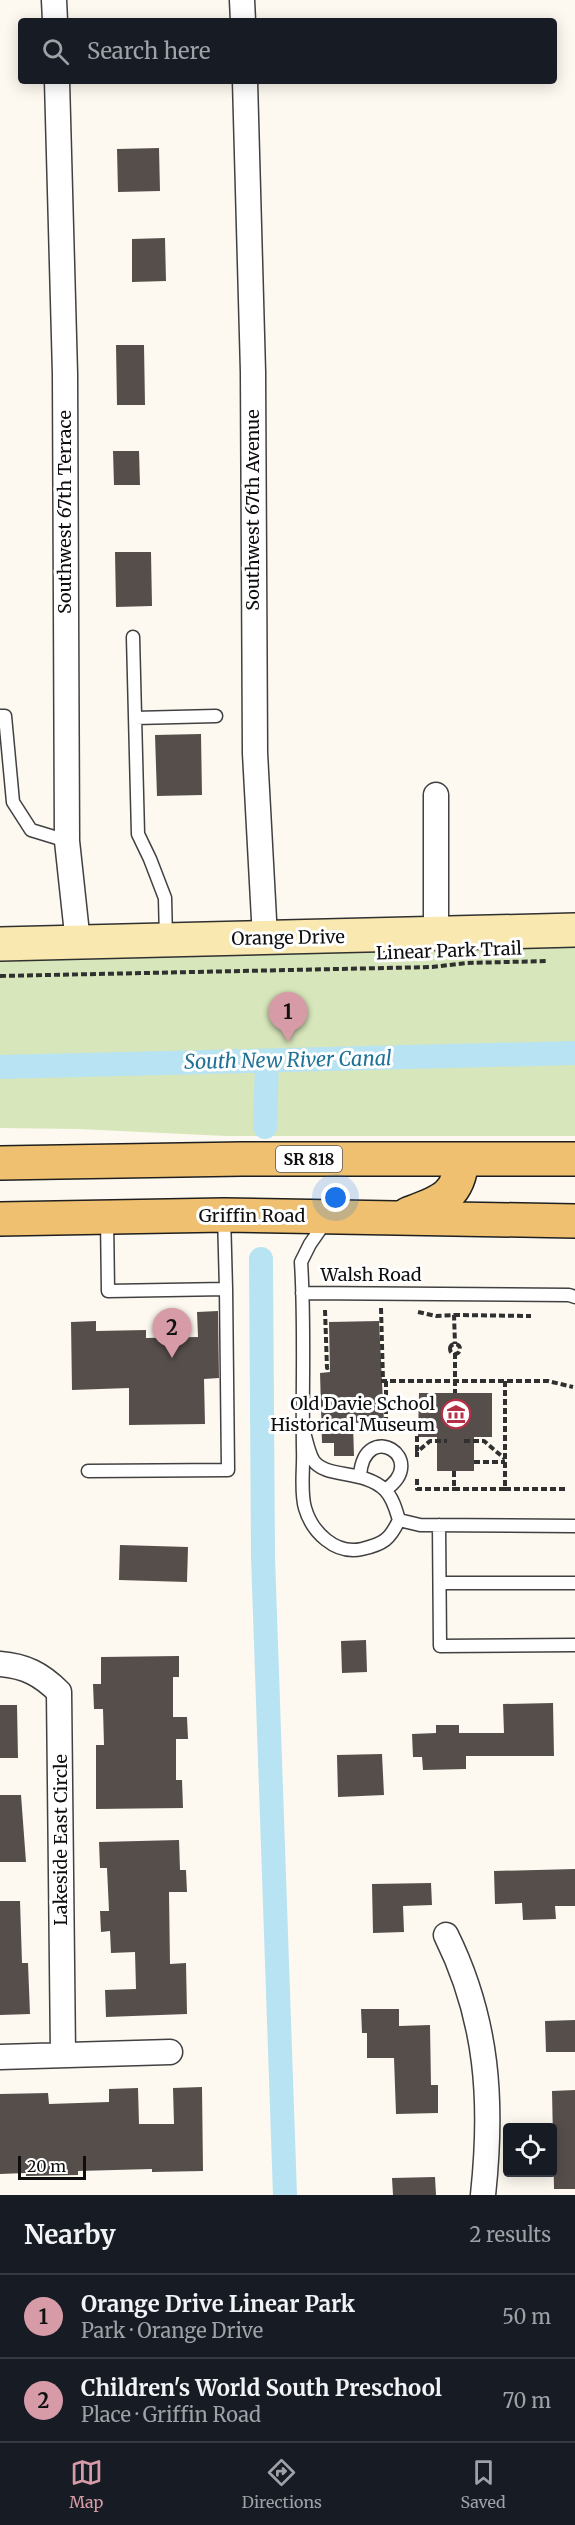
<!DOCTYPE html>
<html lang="en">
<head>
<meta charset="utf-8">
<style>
  body { margin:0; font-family:Merriweather,serif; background:#20242c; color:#f1f3f6 }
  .controls { position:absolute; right:18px; bottom:18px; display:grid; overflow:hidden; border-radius:6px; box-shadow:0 3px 15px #0003 }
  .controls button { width:54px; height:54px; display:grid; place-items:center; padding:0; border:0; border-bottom:2px solid #363941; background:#171b24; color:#f1f3f6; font:30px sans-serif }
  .scale { position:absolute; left:18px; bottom:15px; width:68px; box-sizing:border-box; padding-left:6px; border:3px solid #0e0e0e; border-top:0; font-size:16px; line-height:21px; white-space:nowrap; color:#0e0e0e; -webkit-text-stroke:4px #fff; paint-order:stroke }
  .you { position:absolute; left:336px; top:1198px; width:21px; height:21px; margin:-15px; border:4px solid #fff; border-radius:50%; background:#1a73e8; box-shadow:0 0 0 9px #1a73e833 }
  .badge { display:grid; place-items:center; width:39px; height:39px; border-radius:50%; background:#d69ba7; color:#111; font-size:20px; font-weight:700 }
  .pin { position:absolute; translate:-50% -50px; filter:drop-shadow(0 2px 3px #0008) }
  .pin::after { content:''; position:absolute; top:32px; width:21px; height:18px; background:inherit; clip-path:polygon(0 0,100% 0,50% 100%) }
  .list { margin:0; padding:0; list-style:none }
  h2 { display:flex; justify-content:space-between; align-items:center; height:78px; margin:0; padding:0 24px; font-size:26px }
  h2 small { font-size:20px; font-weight:400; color:#9ea1a6 }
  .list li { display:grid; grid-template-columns:39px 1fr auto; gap:18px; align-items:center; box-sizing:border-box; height:84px; padding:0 24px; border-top:2px solid #363941 }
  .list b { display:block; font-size:22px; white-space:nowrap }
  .list p { margin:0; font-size:20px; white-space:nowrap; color:#9ea1a6 }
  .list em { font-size:20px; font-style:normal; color:#9ea1a6 }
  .icon { flex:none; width:33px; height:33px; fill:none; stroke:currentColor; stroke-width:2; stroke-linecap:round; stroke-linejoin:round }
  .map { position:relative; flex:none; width:575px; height:2195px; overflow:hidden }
  .search { position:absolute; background:#171b24; box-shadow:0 3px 15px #0003; left:18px; right:18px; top:18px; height:66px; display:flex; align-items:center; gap:15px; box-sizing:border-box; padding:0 21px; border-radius:6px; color:#9ea1a6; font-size:22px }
  .sheet { height:246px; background:#171b24 }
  nav { display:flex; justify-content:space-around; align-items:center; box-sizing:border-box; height:84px; border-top:2px solid #363941; background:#171b24; font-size:16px; color:#9ea1a6 }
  nav a { display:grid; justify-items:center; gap:3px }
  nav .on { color:#d69ba7 }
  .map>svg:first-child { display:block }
  .green { fill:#d7e6bb }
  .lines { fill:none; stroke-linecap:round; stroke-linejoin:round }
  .canal { stroke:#b8e3f2; stroke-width:24 }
  .building { fill:#564e4b }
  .lane-casing { stroke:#414141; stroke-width:15 }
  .street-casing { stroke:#414141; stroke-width:27 }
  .secondary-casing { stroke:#303030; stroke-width:36 }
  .primary-casing { stroke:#1f1f1f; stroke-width:36 }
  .path { stroke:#303030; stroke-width:4; stroke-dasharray:6 3; stroke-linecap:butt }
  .lane { stroke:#fff; stroke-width:12 }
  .street { stroke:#fff; stroke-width:24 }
  .secondary { stroke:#f9e8af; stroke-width:33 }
  .primary { stroke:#efc06f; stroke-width:33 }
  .labels { text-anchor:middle; stroke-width:6; stroke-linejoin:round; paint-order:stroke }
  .shield { fill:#fff; stroke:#565656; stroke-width:1.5 }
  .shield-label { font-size:16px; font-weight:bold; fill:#0e0e0e }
  .street-label { font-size:18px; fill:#0e0e0e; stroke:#fff }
  .poi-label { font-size:18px; fill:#0e0e0e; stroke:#fff; text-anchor:end }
  .water-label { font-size:20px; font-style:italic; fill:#1f7297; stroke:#fff }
</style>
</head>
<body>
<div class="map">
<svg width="575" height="2195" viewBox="0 0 575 2195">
  <rect width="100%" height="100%" fill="#fef9f0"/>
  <!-- green -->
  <path class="green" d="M 575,942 L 575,1136 L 226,1136 L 78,1129 L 0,1128 L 0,956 Z"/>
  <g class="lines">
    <!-- canal -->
    <path class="canal" d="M 0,1067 L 575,1053
      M 265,1127 L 267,1061
      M 261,1259 L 263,1557 L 285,2195"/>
  </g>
  <!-- building -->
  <path class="building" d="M 159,148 L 160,191 L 118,192 L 117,149 Z
    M 165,238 L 166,281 L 132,282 L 132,239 Z
    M 116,345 L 144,345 L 145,405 L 117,405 Z
    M 113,451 L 139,451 L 140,485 L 114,485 Z
    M 115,552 L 151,552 L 152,606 L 116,607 Z
    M 201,734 L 202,795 L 157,796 L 155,735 Z
    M 218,1311 L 219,1378 L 204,1379 L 205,1424 L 129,1425 L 129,1388 L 72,1390 L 71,1322 L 96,1321 L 96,1331 L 146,1330 L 146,1338 L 198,1337 L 197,1312 Z
    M 379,1321 L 384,1422 L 353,1423 L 354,1456 L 334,1456 L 334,1443 L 322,1443 L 320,1373 L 330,1372 L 329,1322 Z
    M 419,1393 L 492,1393 L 492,1437 L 474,1437 L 474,1471 L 437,1471 L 437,1437 L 418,1437 Z
    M 120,1545 L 188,1547 L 187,1582 L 119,1580 Z
    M 366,1640 L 367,1672 L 342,1673 L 341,1641 Z
    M 179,1656 L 179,1677 L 173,1677 L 173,1717 L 187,1717 L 188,1739 L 176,1739 L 176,1780 L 182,1780 L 183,1808 L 96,1809 L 96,1745 L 104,1745 L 103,1709 L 94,1709 L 93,1684 L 101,1684 L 101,1657 Z
    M 553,1703 L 554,1756 L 466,1756 L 466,1769 L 423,1770 L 422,1757 L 413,1757 L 412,1734 L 436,1733 L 436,1725 L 459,1725 L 459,1733 L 504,1733 L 503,1704 Z
    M 0,1705 L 17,1705 L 18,1758 L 0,1758 Z
    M 382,1754 L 384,1795 L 338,1797 L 337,1755 Z
    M 0,1795 L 21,1795 L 26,1862 L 0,1862 Z
    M 179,1840 L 180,1870 L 186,1870 L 187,1892 L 169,1892 L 170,1964 L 186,1963 L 187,2014 L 106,2017 L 105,1990 L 136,1989 L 135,1952 L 111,1953 L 110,1931 L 101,1932 L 100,1911 L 109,1911 L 107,1868 L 100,1868 L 99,1842 Z
    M 575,1869 L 575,1906 L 555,1906 L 556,1919 L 523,1920 L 522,1903 L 495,1904 L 494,1871 Z
    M 431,1883 L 432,1905 L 403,1906 L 404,1932 L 373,1933 L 372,1884 Z
    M 0,1901 L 20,1901 L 22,1963 L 28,1963 L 30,2014 L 0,2015 Z
    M 361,2009 L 399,2009 L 399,2026 L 430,2025 L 431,2085 L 438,2085 L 438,2113 L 396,2114 L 394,2058 L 367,2058 L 367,2033 L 362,2033 Z
    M 575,2020 L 575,2052 L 546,2052 L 545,2021 Z
    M 202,2087 L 203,2171 L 152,2172 L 152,2169 L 78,2171 L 78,2175 L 26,2176 L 26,2173 L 0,2174 L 0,2094 L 48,2093 L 49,2104 L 109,2102 L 109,2089 L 138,2088 L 139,2124 L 174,2124 L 173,2088 Z
    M 575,2090 L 575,2189 L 554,2189 L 552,2091 Z
    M 435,2177 L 436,2195 L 393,2195 L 392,2178 Z"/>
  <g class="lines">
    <!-- lane casing -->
    <g class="lane-casing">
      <path id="lane" d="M 133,637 L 138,834 L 150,859 L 165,898 L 166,939
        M 0,716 L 5,716 L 13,802 L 31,830 L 67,841
        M 135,718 L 216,716
        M 224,1215 L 226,1289
        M 302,1293 L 569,1295 L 575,1297
        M 303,1429 C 306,1438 308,1451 313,1460 C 325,1479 364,1469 385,1490 C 393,1498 396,1510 399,1520 C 390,1539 384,1544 362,1549 C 335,1555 312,1532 305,1508 C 300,1491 304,1467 303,1449 C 302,1386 305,1324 301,1262 L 310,1244 L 326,1221
        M 88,1471 L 228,1470 L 226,1289 L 108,1291 L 107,1218
        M 360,1475 C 365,1418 431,1459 385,1490
        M 399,1520 L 420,1525 L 575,1526
        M 439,1525 L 440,1646 L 575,1645
        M 440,1583 L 575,1583"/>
    </g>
    <!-- street casing -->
    <g class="street-casing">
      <path id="street" d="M 54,0 L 55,21
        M 242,0 L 243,21
        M 57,81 L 65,374 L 67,841 L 78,943
        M 245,81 L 253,372 L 255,753 L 265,938
        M 436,795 L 436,934
        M 0,1664 C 25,1666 41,1674 59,1692 L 63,2055
        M 446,1935 C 488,2020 493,2102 483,2195
        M 0,2057 L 170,2052"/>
    </g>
    <!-- secondary casing -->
    <g class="secondary-casing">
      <path id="secondary" d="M 0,944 L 575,930"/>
    </g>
    <!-- primary casing -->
    <g class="primary-casing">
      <path id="primary" d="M 0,1163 L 242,1159 L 575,1159
        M 408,1214 C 440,1202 459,1197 462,1159
        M 0,1219 L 224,1215 L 575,1221"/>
    </g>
    <!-- path -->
    <path class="path" d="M 0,976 L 432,967 L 467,963 L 548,961
      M 381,1308 L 383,1381
      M 325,1310 L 327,1368 L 330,1367
      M 418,1312 L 436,1316 L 454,1315 L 455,1344
      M 454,1315 L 531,1316
      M450 1349a5 5 0 1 1 10 0a5 5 0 1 1-10 0Z
      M 455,1353 L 455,1393
      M 381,1381 L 548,1381 L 573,1387
      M 386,1381 L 386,1430 L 388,1431
      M 505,1381 L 505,1489 L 568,1489
      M 417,1427 L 417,1452
      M 341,1430 L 374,1430
      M 464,1441 L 484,1441 L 505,1459
      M 417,1457 L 417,1452 L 430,1441 L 447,1441
      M 474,1462 L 505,1462
      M 454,1471 L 454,1489 L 505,1489
      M 417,1479 L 417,1489 L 454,1489"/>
    <!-- lane -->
    <use href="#lane" class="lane"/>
    <!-- street -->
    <use href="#street" class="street"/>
    <!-- secondary -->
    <use href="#secondary" class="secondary"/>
    <!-- primary -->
    <use href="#primary" class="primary"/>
  </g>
  <!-- icons -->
  <defs>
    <g id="museum-ring" transform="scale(1.5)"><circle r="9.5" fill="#fff" stroke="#b52f46" stroke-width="1.5"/><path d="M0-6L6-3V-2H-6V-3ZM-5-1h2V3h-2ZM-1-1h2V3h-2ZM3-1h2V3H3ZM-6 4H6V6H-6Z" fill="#b52f46"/></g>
  </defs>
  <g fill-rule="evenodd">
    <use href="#museum-ring" x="456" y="1414"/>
  </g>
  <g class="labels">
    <!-- shield labels -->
    <rect class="shield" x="276" y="1146" width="66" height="26" rx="4.5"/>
    <g class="shield-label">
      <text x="309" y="1165">SR 818</text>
    </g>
    <!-- street labels -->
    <g class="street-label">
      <text transform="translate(253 510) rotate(-90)" y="6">Southwest 67th Avenue</text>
      <text transform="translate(65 512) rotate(-90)" y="6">Southwest 67th Terrace</text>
      <text transform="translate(288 938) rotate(-1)" y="6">Orange Drive</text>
      <text transform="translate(449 951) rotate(-2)" y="6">Linear Park Trail</text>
      <text x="252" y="1222">Griffin Road</text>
      <text x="371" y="1281">Walsh Road</text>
      <text transform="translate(61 1840) rotate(-90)" y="6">Lakeside East Circle</text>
    </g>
    <!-- poi labels -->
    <g class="poi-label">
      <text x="435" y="1410">Old Davie School<tspan x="435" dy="21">Historical Museum</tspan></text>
    </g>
    <!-- water labels -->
    <g class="water-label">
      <text transform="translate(288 1060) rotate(-1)" y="7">South New River Canal</text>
    </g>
  </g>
</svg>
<div class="controls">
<button><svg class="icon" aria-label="locate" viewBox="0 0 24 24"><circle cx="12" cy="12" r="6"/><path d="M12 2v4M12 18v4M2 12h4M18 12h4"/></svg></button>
</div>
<div class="scale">20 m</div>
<div class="you"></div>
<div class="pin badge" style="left:288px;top:1042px">1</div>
<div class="pin badge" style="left:172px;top:1358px">2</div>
<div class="search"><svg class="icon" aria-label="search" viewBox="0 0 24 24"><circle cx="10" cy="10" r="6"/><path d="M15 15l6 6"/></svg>Search here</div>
</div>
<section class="sheet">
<h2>Nearby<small>2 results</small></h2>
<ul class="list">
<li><span class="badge">1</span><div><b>Orange Drive Linear Park</b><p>Park · Orange Drive</p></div><em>50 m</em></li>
<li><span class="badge">2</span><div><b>Children's World South Preschool</b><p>Place · Griffin Road</p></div><em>70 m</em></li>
</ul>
</section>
<nav>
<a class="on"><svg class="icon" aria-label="map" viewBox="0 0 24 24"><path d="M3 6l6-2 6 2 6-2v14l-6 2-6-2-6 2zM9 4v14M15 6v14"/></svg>Map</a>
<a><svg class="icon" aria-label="directions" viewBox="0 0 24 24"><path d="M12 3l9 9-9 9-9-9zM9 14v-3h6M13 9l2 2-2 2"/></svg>Directions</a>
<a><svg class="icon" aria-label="saved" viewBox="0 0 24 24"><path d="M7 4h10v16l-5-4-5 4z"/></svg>Saved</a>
</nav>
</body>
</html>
